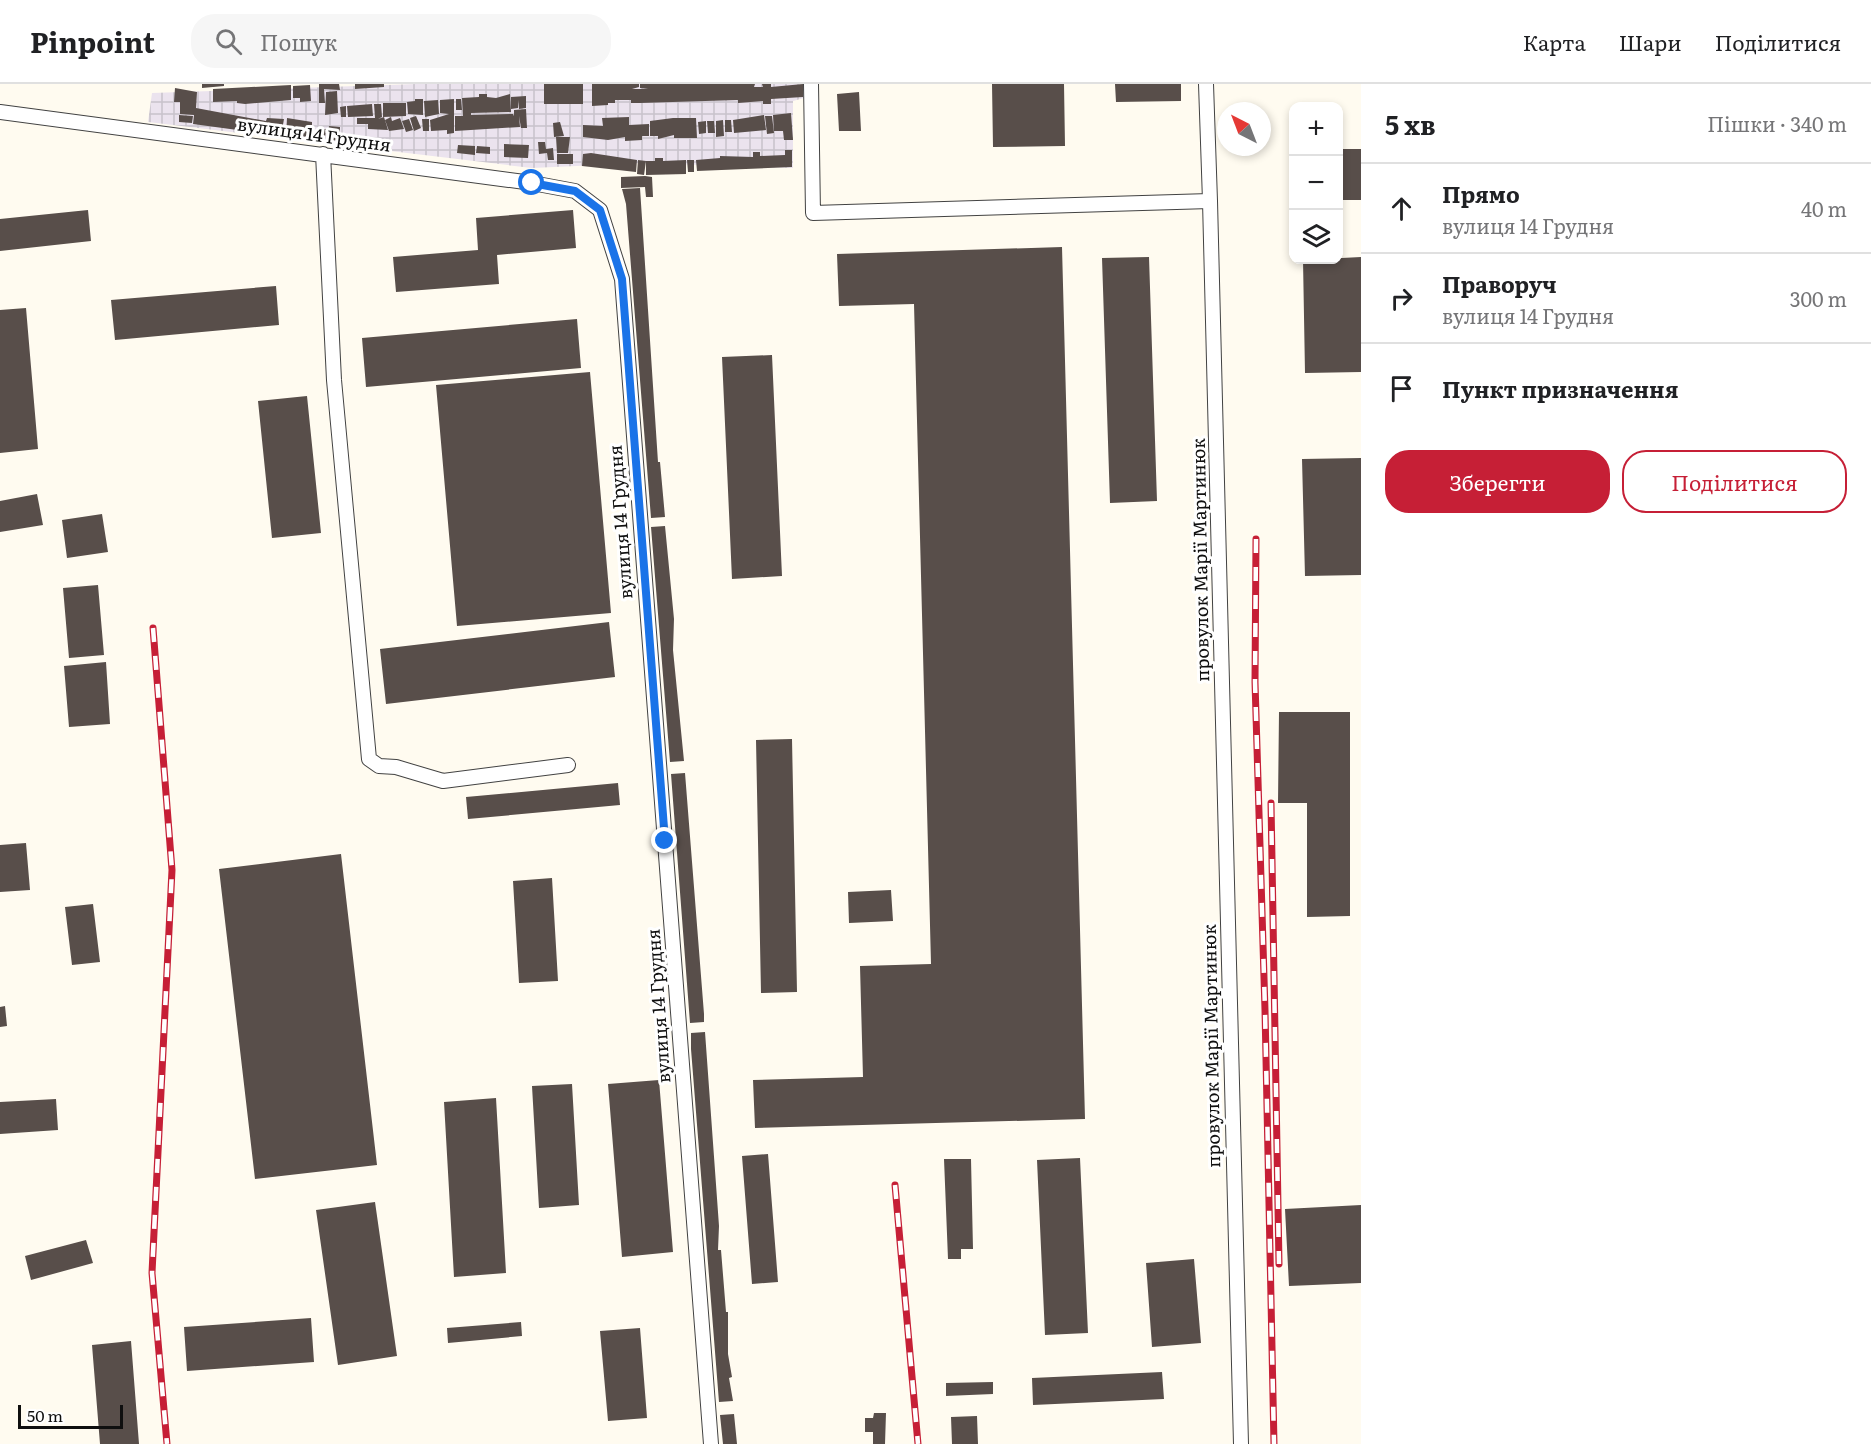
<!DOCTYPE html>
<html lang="uk">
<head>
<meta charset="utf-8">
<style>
  body { margin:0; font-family:Literata,serif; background:#f6f6f6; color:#202124 }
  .controls { position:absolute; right:18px; top:18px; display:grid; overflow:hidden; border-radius:12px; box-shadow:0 3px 9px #0003 }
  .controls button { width:54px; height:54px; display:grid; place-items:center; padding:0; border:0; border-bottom:2px solid #e0e0e0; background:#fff; color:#202124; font:30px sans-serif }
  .compass { position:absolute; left:1217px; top:18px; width:54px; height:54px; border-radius:50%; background:#fff; box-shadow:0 3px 9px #0003; rotate:318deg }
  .scale { position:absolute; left:18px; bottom:15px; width:105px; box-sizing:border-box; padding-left:6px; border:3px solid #0f0f0f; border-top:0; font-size:16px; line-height:21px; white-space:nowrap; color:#0f0f0f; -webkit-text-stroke:4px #fff; paint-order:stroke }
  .stop { position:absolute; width:18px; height:18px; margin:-14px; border:4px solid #1a73e8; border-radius:50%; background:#fff }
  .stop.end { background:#1a73e8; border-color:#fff; box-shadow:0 2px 6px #0008 }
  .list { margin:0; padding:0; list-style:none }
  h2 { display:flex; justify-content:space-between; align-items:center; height:78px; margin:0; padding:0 24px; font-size:26px }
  h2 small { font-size:20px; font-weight:400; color:#757577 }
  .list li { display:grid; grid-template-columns:39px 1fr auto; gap:18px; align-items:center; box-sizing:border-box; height:90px; padding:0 24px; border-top:2px solid #e0e0e0 }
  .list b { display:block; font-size:22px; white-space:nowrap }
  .list p { margin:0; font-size:20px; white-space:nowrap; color:#757577 }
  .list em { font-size:20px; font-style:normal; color:#757577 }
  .actions { display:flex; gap:12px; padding:18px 24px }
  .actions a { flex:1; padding:14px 0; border:2px solid #c61f36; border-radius:24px; text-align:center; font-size:21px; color:#c61f36 }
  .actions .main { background:#c61f36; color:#fff }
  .icon { flex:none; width:33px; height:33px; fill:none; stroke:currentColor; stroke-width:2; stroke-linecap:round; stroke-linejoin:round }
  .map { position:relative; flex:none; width:1361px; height:1360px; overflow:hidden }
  header { display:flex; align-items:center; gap:36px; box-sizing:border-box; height:84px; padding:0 30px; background:#fff; border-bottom:2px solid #e0e0e0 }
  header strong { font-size:28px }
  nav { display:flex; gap:33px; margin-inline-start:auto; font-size:21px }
  .search { width:420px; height:54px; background:#f6f6f6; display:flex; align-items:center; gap:15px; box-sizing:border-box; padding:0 21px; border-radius:24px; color:#757577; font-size:22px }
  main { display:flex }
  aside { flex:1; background:#fff }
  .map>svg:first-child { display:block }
  .industrial { fill:url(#industrial-grid) }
  .building { fill:#584e4a }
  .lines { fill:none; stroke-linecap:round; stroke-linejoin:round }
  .street-casing { stroke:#424242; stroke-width:16 }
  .street { stroke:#fff; stroke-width:14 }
  .rail-casing { stroke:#c61f36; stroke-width:7 }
  .rail { stroke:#fff; stroke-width:4.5; stroke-dasharray:14; stroke-linecap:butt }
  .route { stroke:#1a73e8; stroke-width:8 }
  .labels { text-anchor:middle; stroke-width:6; stroke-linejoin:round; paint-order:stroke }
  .street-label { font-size:18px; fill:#0f0f0f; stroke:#fff }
</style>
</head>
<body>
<header>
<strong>Pinpoint</strong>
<div class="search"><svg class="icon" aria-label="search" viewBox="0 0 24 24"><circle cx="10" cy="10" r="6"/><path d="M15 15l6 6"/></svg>Пошук</div>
<nav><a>Карта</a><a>Шари</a><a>Поділитися</a></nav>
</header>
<main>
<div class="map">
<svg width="1361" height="1360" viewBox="0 0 1361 1360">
  <defs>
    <pattern id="industrial-grid" width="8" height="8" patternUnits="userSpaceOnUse" patternTransform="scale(1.5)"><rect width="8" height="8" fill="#ebe3ee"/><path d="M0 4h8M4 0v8" fill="none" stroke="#c8c2cb"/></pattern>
  </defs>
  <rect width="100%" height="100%" fill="#fffbf0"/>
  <!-- industrial -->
  <path class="industrial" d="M 416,0 L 804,0 L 804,14 L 793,17 L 793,84 L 643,79 L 532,84 L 148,38 L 152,9 Z"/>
  <!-- building -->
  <path class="building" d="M 202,0 L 224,0 L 224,2 L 202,4 Z
    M 319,0 L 339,0 L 340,6 L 324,5 L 325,19 L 319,19 Z
    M 355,0 L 384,0 L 384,3 L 355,5 Z
    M 544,0 L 583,0 L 583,20 L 544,20 Z
    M 592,0 L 639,0 L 639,3 L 632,5 L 648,5 L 640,4 L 640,0 L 755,0 L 754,3 L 763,3 L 762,0 L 771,0 L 771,3 L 803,0 L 803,13 L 771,15 L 771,20 L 763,20 L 763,17 L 738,19 L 738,16 L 640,19 L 631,19 L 631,16 L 615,16 L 615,19 L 608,19 L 608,21 L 592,22 Z
    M 992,0 L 1064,0 L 1065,62 L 993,63 Z
    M 1115,0 L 1181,0 L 1181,17 L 1116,18 Z
    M 291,1 L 291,16 L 245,20 L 237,19 L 237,17 L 213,18 L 213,5 Z
    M 310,1 L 311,17 L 300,18 L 300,14 L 293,14 L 293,2 Z
    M 175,4 L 197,8 L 196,24 L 266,37 L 267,34 L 284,35 L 281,52 L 193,40 L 194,31 L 180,30 L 180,18 L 174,18 Z
    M 337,7 L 338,29 L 325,31 L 326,8 Z
    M 859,8 L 861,47 L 839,47 L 837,10 Z
    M 479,10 L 487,10 L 487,13 L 496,14 L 510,10 L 511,28 L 471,29 L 471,31 L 513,30 L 514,32 L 514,26 L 526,25 L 527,44 L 521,44 L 519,32 L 520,43 L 455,47 L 455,32 L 463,32 L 462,14 L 479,13 Z
    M 526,12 L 526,24 L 519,25 L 518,16 L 518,24 L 511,25 L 511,13 Z
    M 415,15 L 423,15 L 423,31 L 408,30 L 407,18 L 415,17 Z
    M 454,15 L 454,49 L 447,50 L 447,46 L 431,47 L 430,36 L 449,30 L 440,29 L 440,16 Z
    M 456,15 L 461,15 L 462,26 L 456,26 Z
    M 438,16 L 439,30 L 425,33 L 424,17 Z
    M 383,19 L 406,19 L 406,32 L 383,33 Z
    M 372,20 L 373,32 L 348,33 L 347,22 Z
    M 374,20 L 381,20 L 382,33 L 378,35 L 384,33 L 388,46 L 368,45 L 368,40 L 357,40 L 357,34 L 375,34 Z
    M 346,22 L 346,33 L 341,33 L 340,23 Z
    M 791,29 L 793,56 L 784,56 L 783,47 L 774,47 L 773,31 Z
    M 179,31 L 193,32 L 192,39 L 179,38 Z
    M 764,31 L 766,46 L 734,49 L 733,36 Z
    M 416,32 L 421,44 L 414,47 L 410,34 Z
    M 765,32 L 772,32 L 774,49 L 767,50 Z
    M 391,33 L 392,37 L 400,34 L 404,45 L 389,47 L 385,36 Z
    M 629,33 L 629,41 L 649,40 L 649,52 L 642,52 L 642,56 L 625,57 L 625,53 L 608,56 L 583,53 L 583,41 L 603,42 L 602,34 Z
    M 287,34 L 312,38 L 312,53 L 286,52 Z
    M 673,34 L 696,34 L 697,54 L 674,54 L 674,51 L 658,55 L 658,52 L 650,52 L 650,37 Z
    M 409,35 L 413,46 L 406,48 L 402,37 Z
    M 422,35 L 429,35 L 429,47 L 423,47 Z
    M 723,36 L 724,52 L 716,53 L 716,37 Z
    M 725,36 L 731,36 L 732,48 L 725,48 Z
    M 706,37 L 706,49 L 699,50 L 698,38 Z
    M 707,37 L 714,37 L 715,49 L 708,49 Z
    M 560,38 L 564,52 L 554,53 L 553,39 Z
    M 329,42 L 340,43 L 340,50 L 328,49 Z
    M 321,45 L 326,45 L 325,54 L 321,54 Z
    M 328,50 L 354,53 L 353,60 L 327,55 Z
    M 556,53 L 570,53 L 568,69 L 557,69 Z
    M 538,58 L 545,58 L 546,65 L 553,64 L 554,76 L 548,76 L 547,69 L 539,70 Z
    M 504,60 L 529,61 L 528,74 L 504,73 Z
    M 458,61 L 475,62 L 475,71 L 457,69 Z
    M 477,62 L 490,63 L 490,70 L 476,69 Z
    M 1338,65 L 1361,65 L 1361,116 L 1338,116 Z
    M 785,66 L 792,66 L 792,83 L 697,87 L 696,76 L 720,74 L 720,72 L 753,73 L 753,68 L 760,68 L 760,72 L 785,71 Z
    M 591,69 L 637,76 L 636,88 L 582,82 L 583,70 Z
    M 557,70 L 573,70 L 573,80 L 557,80 Z
    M 655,74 L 663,74 L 663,77 L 686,76 L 686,90 L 646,91 L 646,77 L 655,77 Z
    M 638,76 L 646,77 L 644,91 L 637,90 Z
    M 687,76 L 694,76 L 694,88 L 688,88 Z
    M 645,92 L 652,93 L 653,113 L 646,113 L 645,103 L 621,104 L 621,93 Z
    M 640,104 L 658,378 L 660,378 L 665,433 L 651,434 L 626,120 L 622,105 Z
    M 88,126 L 91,157 L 0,167 L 0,135 Z
    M 573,126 L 576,164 L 497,171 L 499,200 L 396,208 L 393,173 L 478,166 L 476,134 Z
    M 1062,163 L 1085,1035 L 755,1044 L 753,996 L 863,993 L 860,882 L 931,880 L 914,220 L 839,222 L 837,170 Z
    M 1149,173 L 1157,417 L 1110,419 L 1102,174 Z
    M 1361,173 L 1361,288 L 1305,289 L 1303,176 Z
    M 276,202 L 279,241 L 115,256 L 111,216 Z
    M 26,224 L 38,365 L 0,369 L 0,226 Z
    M 577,235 L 581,284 L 366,303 L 362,254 Z
    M 772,271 L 782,492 L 732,495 L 722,273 Z
    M 590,288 L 611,529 L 457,542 L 436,301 Z
    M 307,312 L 321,449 L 272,454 L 258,317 Z
    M 1361,374 L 1361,491 L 1305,492 L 1302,375 Z
    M 37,410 L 43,441 L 0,448 L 0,417 Z
    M 102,430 L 108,468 L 67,474 L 62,436 Z
    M 665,442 L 674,535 L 673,566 L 684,677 L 670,678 L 651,443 Z
    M 98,501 L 104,571 L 69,574 L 63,504 Z
    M 609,538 L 615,593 L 386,620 L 380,565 Z
    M 106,578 L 110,640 L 69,643 L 64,582 Z
    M 1279,628 L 1350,628 L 1350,832 L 1307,833 L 1307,719 L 1278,719 Z
    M 792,655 L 797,908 L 761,909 L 756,656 Z
    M 685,689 L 704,930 L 704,938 L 690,939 L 671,690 Z
    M 618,699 L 620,721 L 468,735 L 466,713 Z
    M 26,759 L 30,806 L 0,808 L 0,761 Z
    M 341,770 L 377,1081 L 255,1095 L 219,785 Z
    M 552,794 L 558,897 L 519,899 L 513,797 Z
    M 891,806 L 893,837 L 849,839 L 848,808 Z
    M 93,820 L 100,878 L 72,881 L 65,823 Z
    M 5,922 L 7,942 L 0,943 L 0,923 Z
    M 705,948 L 719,1142 L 718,1166 L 721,1166 L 726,1228 L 728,1228 L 728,1270 L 732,1293 L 729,1294 L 733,1317 L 719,1318 L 691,965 L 691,949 Z
    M 659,996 L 673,1168 L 622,1173 L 608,1000 Z
    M 572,1000 L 579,1121 L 539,1124 L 532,1002 Z
    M 496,1014 L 506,1189 L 454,1193 L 444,1018 Z
    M 56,1015 L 58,1046 L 0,1050 L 0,1018 Z
    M 768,1070 L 778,1198 L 752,1200 L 742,1072 Z
    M 1080,1074 L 1088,1249 L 1045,1251 L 1037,1076 Z
    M 944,1075 L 971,1075 L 973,1165 L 961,1165 L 961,1175 L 948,1175 Z
    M 375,1118 L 397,1272 L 338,1281 L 316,1126 Z
    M 1361,1121 L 1361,1199 L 1289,1202 L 1285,1125 Z
    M 86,1156 L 93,1179 L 31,1196 L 25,1172 Z
    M 1194,1175 L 1201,1259 L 1152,1263 L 1146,1179 Z
    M 311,1234 L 314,1278 L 187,1287 L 184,1243 Z
    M 521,1238 L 522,1252 L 448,1259 L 447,1244 Z
    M 640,1244 L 647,1334 L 608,1337 L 600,1247 Z
    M 131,1257 L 139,1360 L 100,1360 L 92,1261 Z
    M 1162,1288 L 1164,1315 L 1033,1321 L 1032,1294 Z
    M 993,1298 L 993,1310 L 946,1312 L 946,1299 Z
    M 874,1329 L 886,1329 L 885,1360 L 873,1360 L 873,1348 L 865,1348 L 865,1334 L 873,1334 Z
    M 734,1330 L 737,1360 L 723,1360 L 720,1331 Z
    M 977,1332 L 978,1360 L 952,1360 L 951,1333 Z"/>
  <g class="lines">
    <!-- street casing -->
    <g class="street-casing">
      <path id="street" d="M 811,0 L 813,129 L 1210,117 L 1241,1360
        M 1206,0 L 1210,117
        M 0,28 L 532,99 L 575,107 L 600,126 L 622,195 L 711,1360
        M 323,70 L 334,296 L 369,675 L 379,682 L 396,683 L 443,697 L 568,681"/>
    </g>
    <!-- street -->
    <use href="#street" class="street"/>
    <!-- rail casing -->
    <g class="rail-casing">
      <path id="rail" d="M 1256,455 L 1255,598 L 1265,926 L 1274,1360
        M 153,544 L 172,786 L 152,1189 L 167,1360
        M 1271,719 L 1279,1180
        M 895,1101 L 918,1360"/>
    </g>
    <!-- rail -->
    <use href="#rail" class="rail"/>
  </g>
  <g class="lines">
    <!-- route -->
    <path class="route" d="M 532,99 L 575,107 L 600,126 L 622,195 L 665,757"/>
  </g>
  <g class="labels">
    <!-- street labels -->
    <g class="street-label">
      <text transform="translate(314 51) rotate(8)" y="6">вулиця 14 Грудня</text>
      <text transform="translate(621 438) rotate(-94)" y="6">вулиця 14 Грудня</text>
      <text transform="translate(1201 476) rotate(-91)" y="6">провулок Марії Мартинюк</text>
      <text transform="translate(659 922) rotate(-94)" y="6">вулиця 14 Грудня</text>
      <text transform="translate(1212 962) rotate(-91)" y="6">провулок Марії Мартинюк</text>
    </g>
  </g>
</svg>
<div class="controls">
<button>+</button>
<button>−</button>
<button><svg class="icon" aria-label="layers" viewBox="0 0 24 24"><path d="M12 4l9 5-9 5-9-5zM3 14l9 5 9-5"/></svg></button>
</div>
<svg class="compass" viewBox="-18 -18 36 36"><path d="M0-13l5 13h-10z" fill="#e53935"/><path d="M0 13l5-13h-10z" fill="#757577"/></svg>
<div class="scale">50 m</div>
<div class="stop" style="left:532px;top:99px"></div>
<div class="stop end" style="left:665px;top:757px"></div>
</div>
<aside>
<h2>5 хв<small>Пішки · 340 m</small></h2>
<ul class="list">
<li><svg class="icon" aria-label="ahead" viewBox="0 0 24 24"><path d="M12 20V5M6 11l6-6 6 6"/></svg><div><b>Прямо</b><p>вулиця 14 Грудня</p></div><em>40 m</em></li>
<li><svg class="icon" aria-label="right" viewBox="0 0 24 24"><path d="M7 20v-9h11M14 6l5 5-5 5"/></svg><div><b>Праворуч</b><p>вулиця 14 Грудня</p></div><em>300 m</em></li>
<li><svg class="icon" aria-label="arrive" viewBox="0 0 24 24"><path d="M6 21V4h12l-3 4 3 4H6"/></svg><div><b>Пункт призначення</b></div></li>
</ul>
<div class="actions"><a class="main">Зберегти</a><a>Поділитися</a></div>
</aside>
</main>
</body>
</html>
